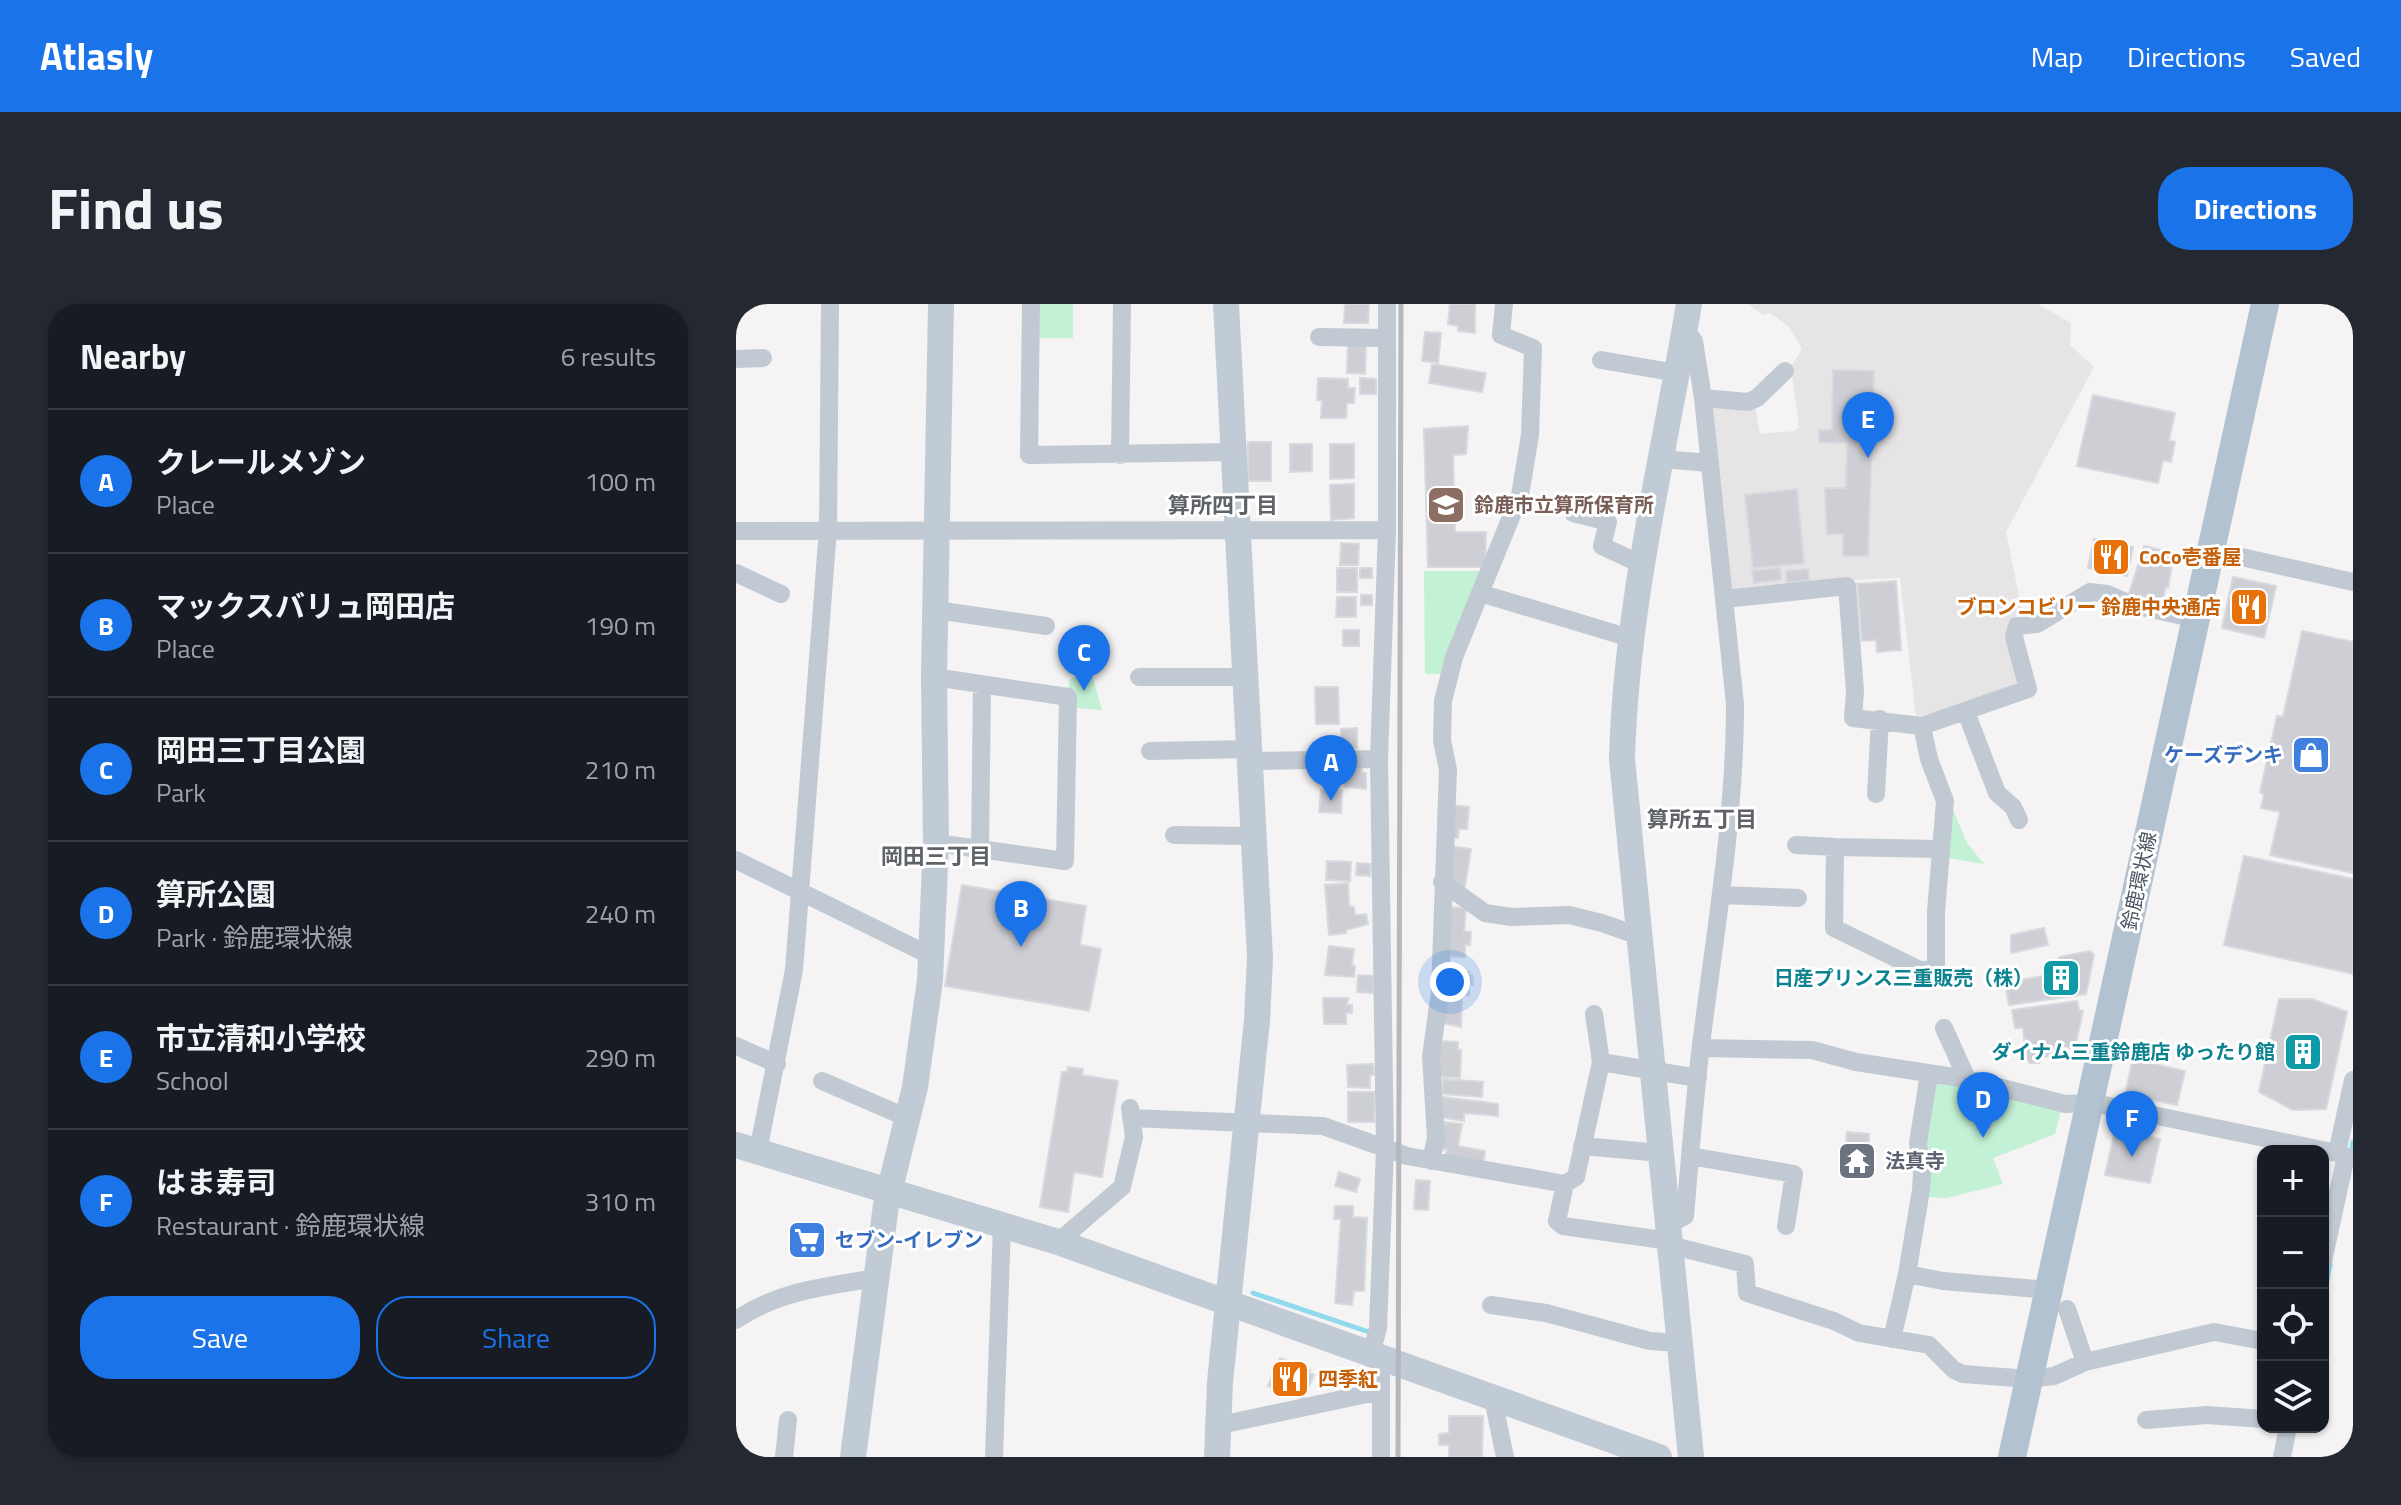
<!DOCTYPE html>
<html lang="en">
<head>
<meta charset="utf-8">
<style>
  body { margin:0; font-family:"Titillium Web","Noto Sans JP",sans-serif; background:#242831; color:#f1f3f6 }
  .controls { position:absolute; right:24px; bottom:24px; display:grid; overflow:hidden; border-radius:16px; box-shadow:0 2px 6px #0004 }
  .controls button { width:72px; height:72px; display:grid; place-items:center; padding:0; border:0; border-bottom:2px solid #363941; background:#171b24; color:#f1f3f6; font:40px sans-serif }
  .you { position:absolute; left:714px; top:678px; width:28px; height:28px; margin:-20px; border:6px solid #fff; border-radius:50%; background:#1a73e8; box-shadow:0 0 0 12px #1a73e833 }
  .badge { display:grid; place-items:center; width:52px; height:52px; border-radius:50%; background:#1a73e8; color:#fff; font-size:26px; font-weight:700 }
  .pin { position:absolute; translate:-50% -66px; filter:drop-shadow(0 2px 4px #0008) }
  .pin::after { content:''; position:absolute; top:42px; width:28px; height:24px; background:inherit; clip-path:polygon(0 0,100% 0,50% 100%) }
  .list { margin:0; padding:0; list-style:none }
  h2 { display:flex; justify-content:space-between; align-items:center; height:104px; margin:0; padding:0 32px; font-size:34px }
  h2 small { font-size:26px; font-weight:400; color:#9ea1a6 }
  .list li { display:grid; grid-template-columns:52px 1fr auto; gap:24px; align-items:center; box-sizing:border-box; height:144px; padding:0 32px; border-top:2px solid #363941 }
  .list b { display:block; font-size:30px; white-space:nowrap }
  .list p { margin:0; font-size:26px; white-space:nowrap; color:#9ea1a6 }
  .list em { font-size:26px; font-style:normal; color:#9ea1a6 }
  .actions { display:flex; gap:16px; padding:24px 32px }
  .actions a { flex:1; padding:18px 0; border:2px solid #1a73e8; border-radius:32px; text-align:center; font-size:28px; color:#1a73e8 }
  .actions .main { background:#1a73e8; color:#fff }
  .icon { flex:none; width:44px; height:44px; fill:none; stroke:currentColor; stroke-width:2; stroke-linecap:round; stroke-linejoin:round }
  .map { position:relative; flex:none; width:1617px; height:1153px; overflow:hidden; border-radius:32px }
  header { display:flex; align-items:center; gap:48px; box-sizing:border-box; height:112px; padding:0 40px; background:#1a73e8; color:#fff }
  header strong { font-size:38px }
  nav { display:flex; gap:44px; margin-inline-start:auto; font-size:28px }
  .intro { display:flex; align-items:center; justify-content:space-between; box-sizing:border-box; height:192px; padding:0 48px }
  h1 { margin:0; font-size:56px }
  .button { padding:20px 36px; border-radius:32px; background:#1a73e8; color:#fff; font-size:28px; font-weight:700 }
  main { display:flex; gap:48px; padding:0 48px }
  aside { flex:1; background:#171b24; border-radius:32px; box-shadow:0 2px 6px #0004 }
  .map>svg:first-child { display:block }
  .education { fill:#e6e4e5 }
  .green { fill:#c3f1d5 }
  .lines { fill:none; stroke-linecap:round; stroke-linejoin:round }
  .stream { stroke:#90daee; stroke-width:5 }
  .building { fill:#cdcfd5; stroke:#d7d9de; stroke-width:2 }
  .street { stroke:#c1cad2; stroke-width:18 }
  .secondary { stroke:#c1cbd6; stroke-width:26 }
  .primary { stroke:#b3c2d1; stroke-width:28 }
  .rail { stroke:#b5b8bd; stroke-width:5 }
  .labels { text-anchor:middle; stroke-width:6; stroke-linejoin:round; paint-order:stroke }
  .education-label { font-size:20px; font-weight:bold; fill:#785e54; stroke:#fff; text-anchor:start }
  .food-label { font-size:20px; font-weight:bold; fill:#c56008; stroke:#fff; text-anchor:start }
  .shop-label { font-size:20px; font-weight:bold; fill:#366cbe; stroke:#fff; text-anchor:end }
  .street-label { font-size:20px; fill:#4a5661; stroke:#fff }
  .culture-label { font-size:20px; font-weight:bold; fill:#0d838f; stroke:#fff; text-anchor:end }
  .worship-label { font-size:20px; font-weight:bold; fill:#5b616d; stroke:#fff; text-anchor:start }
  .neighbourhood-label { font-size:22px; font-weight:bold; fill:#5f6368; stroke:#fff }
</style>
</head>
<body>
<header>
<strong>Atlasly</strong>
<nav><a>Map</a><a>Directions</a><a>Saved</a></nav>
</header>
<div class="intro"><h1>Find us</h1><a class="button">Directions</a></div>
<main>
<aside>
<h2>Nearby<small>6 results</small></h2>
<ul class="list">
<li><span class="badge">A</span><div><b>クレールメゾン</b><p>Place</p></div><em>100 m</em></li>
<li><span class="badge">B</span><div><b>マックスバリュ岡田店</b><p>Place</p></div><em>190 m</em></li>
<li><span class="badge">C</span><div><b>岡田三丁目公園</b><p>Park</p></div><em>210 m</em></li>
<li><span class="badge">D</span><div><b>算所公園</b><p>Park · 鈴鹿環状線</p></div><em>240 m</em></li>
<li><span class="badge">E</span><div><b>市立清和小学校</b><p>School</p></div><em>290 m</em></li>
<li><span class="badge">F</span><div><b>はま寿司</b><p>Restaurant · 鈴鹿環状線</p></div><em>310 m</em></li>
</ul>
<div class="actions"><a class="main">Save</a><a>Share</a></div>
</aside>
<div class="map">
<svg width="1617" height="1153" viewBox="0 0 1617 1153">
  <rect width="100%" height="100%" fill="#f5f3f3"/>
  <!-- education -->
  <path class="education" d="M 1012,0 L 1302,0 L 1335,19 L 1334,41 L 1358,63 L 1270,228 L 1286,307 L 1276,316 L 1284,372 L 1280,381 L 1198,410 L 1180,412 L 1164,274 L 1116,276 L 1000,289 L 993,283 L 975,106 L 981,100 L 1019,101 L 1024,130 L 1059,127 L 1063,123 L 1055,63 L 1066,45 L 1053,23 L 1034,9 L 1027,11 Z"/>
  <!-- green -->
  <path class="green" d="M 304,0 L 337,0 L 337,34 L 303,34 Z
    M 688,267 L 749,267 L 708,370 L 689,370 Z
    M 355,368 L 366,406 L 341,404 L 340,387 L 332,386 L 334,375 Z
    M 1215,501 L 1231,539 L 1248,560 L 1211,554 Z
    M 1196,776 L 1325,807 L 1319,830 L 1257,854 L 1267,880 L 1211,894 L 1192,893 L 1186,838 Z"/>
  <g class="lines">
    <!-- stream -->
    <path class="stream" d="M 1614,852 L 1617,838
      M 517,989 L 633,1028
      M 1587,994 L 1594,960"/>
  </g>
  <!-- building -->
  <path class="building" d="M 609,0 L 633,0 L 632,19 L 608,19 Z
    M 714,0 L 739,0 L 739,29 L 722,27 L 722,22 L 712,20 Z
    M 689,28 L 705,29 L 702,59 L 686,57 Z
    M 612,41 L 630,41 L 629,70 L 611,69 Z
    M 696,60 L 750,69 L 746,88 L 693,79 Z
    M 1097,66 L 1138,67 L 1132,252 L 1107,252 L 1107,230 L 1091,230 L 1089,184 L 1110,184 L 1111,139 L 1083,138 L 1083,126 L 1096,126 Z
    M 582,74 L 612,75 L 612,84 L 619,84 L 618,99 L 611,99 L 610,114 L 585,114 L 586,97 L 581,96 Z
    M 624,74 L 640,75 L 640,90 L 624,90 Z
    M 1357,91 L 1439,109 L 1433,136 L 1439,138 L 1435,158 L 1427,156 L 1422,179 L 1341,162 Z
    M 732,122 L 730,150 L 717,151 L 719,228 L 750,228 L 749,263 L 692,263 L 688,125 Z
    M 512,138 L 535,138 L 535,177 L 512,177 Z
    M 554,140 L 576,140 L 576,167 L 554,168 Z
    M 594,140 L 618,140 L 618,174 L 594,175 Z
    M 618,180 L 618,214 L 595,216 L 594,181 Z
    M 1061,185 L 1068,259 L 1017,264 L 1009,191 Z
    M 1358,235 L 1397,243 L 1391,272 L 1352,264 Z
    M 605,239 L 623,240 L 622,261 L 604,261 Z
    M 1408,242 L 1438,249 L 1432,284 L 1430,283 L 1425,301 L 1392,293 Z
    M 601,264 L 621,264 L 621,288 L 601,288 Z
    M 624,264 L 636,264 L 636,274 L 624,274 Z
    M 1044,264 L 1045,276 L 1018,279 L 1016,267 Z
    M 1072,265 L 1073,276 L 1051,279 L 1050,267 Z
    M 1497,273 L 1540,282 L 1528,334 L 1486,324 Z
    M 1160,277 L 1165,346 L 1141,348 L 1140,336 L 1126,337 L 1121,280 Z
    M 625,291 L 636,291 L 636,301 L 625,301 Z
    M 601,293 L 620,293 L 620,313 L 600,313 Z
    M 607,326 L 623,326 L 623,342 L 607,342 Z
    M 1566,327 L 1617,338 L 1617,569 L 1534,551 L 1544,508 L 1525,504 L 1528,491 L 1524,488 L 1541,412 L 1547,413 Z
    M 579,383 L 602,383 L 603,420 L 580,420 Z
    M 621,424 L 621,444 L 606,444 L 605,425 Z
    M 609,464 L 626,464 L 626,468 L 630,469 L 630,485 L 609,483 Z
    M 585,486 L 606,487 L 605,509 L 583,508 Z
    M 716,501 L 733,503 L 731,525 L 723,525 L 722,534 L 712,533 Z
    M 713,542 L 735,545 L 728,588 L 711,569 Z
    M 1508,552 L 1617,575 L 1617,670 L 1488,641 Z
    M 591,557 L 615,558 L 614,577 L 590,576 Z
    M 621,559 L 635,560 L 634,572 L 620,571 Z
    M 612,579 L 613,602 L 618,603 L 619,611 L 630,610 L 632,620 L 610,626 L 610,629 L 593,631 L 589,581 Z
    M 226,581 L 350,602 L 344,641 L 365,645 L 353,707 L 209,682 Z
    M 710,603 L 730,604 L 728,627 L 735,628 L 734,641 L 729,641 L 729,653 L 711,652 Z
    M 1308,624 L 1312,641 L 1275,649 L 1275,631 Z
    M 593,642 L 618,645 L 616,661 L 619,662 L 618,673 L 589,671 Z
    M 1354,647 L 1358,651 L 1350,690 L 1273,701 L 1267,668 L 1277,665 L 1280,677 L 1313,671 L 1312,660 L 1323,658 L 1323,653 Z
    M 709,667 L 733,668 L 733,672 L 736,671 L 737,681 L 733,680 L 733,691 L 709,691 Z
    M 622,671 L 637,672 L 637,689 L 621,688 Z
    M 587,694 L 612,694 L 611,701 L 616,701 L 616,709 L 610,709 L 610,720 L 588,720 Z
    M 1543,695 L 1576,695 L 1611,708 L 1590,805 L 1557,806 L 1523,788 Z
    M 707,696 L 726,696 L 725,723 L 707,719 Z
    M 1341,697 L 1343,706 L 1347,707 L 1339,743 L 1320,746 L 1316,752 L 1306,753 L 1303,759 L 1294,759 L 1290,754 L 1287,724 L 1279,724 L 1276,706 Z
    M 701,737 L 722,738 L 722,746 L 725,746 L 724,774 L 700,772 Z
    M 1397,755 L 1449,767 L 1441,801 L 1389,790 Z
    M 637,760 L 638,771 L 634,771 L 634,784 L 612,783 L 611,761 Z
    M 332,763 L 347,765 L 346,771 L 382,777 L 366,873 L 338,868 L 332,908 L 304,903 L 326,768 L 331,768 Z
    M 707,775 L 747,778 L 746,793 L 706,790 Z
    M 612,788 L 639,788 L 638,818 L 612,818 Z
    M 706,793 L 762,800 L 762,812 L 728,809 L 728,817 L 704,813 Z
    M 709,818 L 726,820 L 722,842 L 749,847 L 747,862 L 709,853 L 711,846 L 704,844 Z
    M 1379,826 L 1424,835 L 1414,879 L 1369,871 Z
    M 1111,828 L 1133,830 L 1133,871 L 1107,869 Z
    M 603,868 L 624,875 L 620,888 L 599,882 Z
    M 680,876 L 694,877 L 692,906 L 678,905 Z
    M 599,902 L 617,902 L 617,913 L 631,914 L 628,987 L 618,987 L 616,1001 L 599,999 L 605,915 L 598,915 Z
    M 544,1054 L 574,1066 L 573,1069 L 578,1071 L 567,1095 L 532,1082 Z
    M 713,1112 L 747,1112 L 746,1153 L 713,1153 L 713,1141 L 703,1141 L 703,1130 L 713,1129 Z"/>
  <g class="lines">
    <!-- street -->
    <path class="street" d="M 295,0 L 293,151 L 499,148
      M 583,33 L 651,34
      M 0,55 L 27,54
      M 865,56 L 941,69
      M 967,94 L 1012,98 L 1021,94 L 1049,67
      M 384,151 L 386,0
      M 925,155 L 974,159
      M 837,209 L 872,218 L 866,242 L 907,261
      M 0,227 L 651,226
      M 1474,246 L 1617,278
      M 0,269 L 45,290
      M 744,289 L 894,334
      M 989,295 L 1111,282 L 1119,387 L 1117,414 L 1186,422 L 1292,385 L 1278,333 L 1281,322 L 1301,320 L 1354,288 L 1371,290 L 1397,301 L 1460,315
      M 200,306 L 310,322
      M 198,373 L 332,393 L 329,557 L 200,539
      M 403,373 L 511,373
      M 1230,408 L 1261,489 L 1277,503 L 1283,516
      M 1186,422 L 1193,455 L 1209,497 L 1200,608 L 1200,665 L 1184,666 L 1098,624 L 1099,543 L 1204,545
      M 414,447 L 514,445
      M 514,457 L 643,455
      M 1140,490 L 1144,415
      M 438,531 L 518,532
      M 1060,541 L 1099,543
      M 244,545 L 246,380
      M 0,556 L 195,652
      M 706,578 L 749,609 L 775,613 L 833,611 L 866,619 L 903,632
      M 985,591 L 1062,594
      M 1208,724 L 1231,775
      M 0,742 L 41,760
      M 965,744 L 1076,746 L 1120,758 L 1231,775 L 1329,800 L 1355,799 L 1373,802 L 1601,849 L 1610,852 L 1587,957
      M 865,758 L 962,774
      M 86,777 L 172,814
      M 395,814 L 587,822 L 671,852 L 829,880 L 821,917 L 827,922 L 934,937
      M 846,842 L 925,849
      M 22,847 L 58,666 L 92,225 L 94,0
      M 1601,849 L 1617,776
      M 954,852 L 1058,870 L 1050,922
      M 695,857 L 700,834 L 695,752 L 704,688 L 712,466 L 706,436 L 707,397 L 718,353 L 784,191 L 794,131 L 797,44 L 765,31 L 768,0
      M 829,880 L 840,873 L 865,758 L 858,710
      M 932,921 L 949,912 C 954,855 958,798 965,741 C 979,628 999,515 999,400 L 967,94 L 958,37 L 949,26
      M 322,938 L 386,883 L 398,833 L 394,804
      M 934,941 L 1009,960 L 1011,989 L 1098,1017 L 1123,1029 L 1193,1041 L 1218,1066 L 1227,1070 L 1293,1075 L 1318,1072 L 1349,1058 L 1478,1028 L 1527,1037
      M 1171,970 L 1207,977 L 1313,986
      M 755,1001 L 810,1009 L 914,1037 L 943,1039
      M 1331,1005 L 1349,1058
      M 0,1016 C 41,987 92,982 141,974
      M 1156,1035 L 1171,970 L 1185,886 L 1186,870 L 1182,839 L 1193,770
      M 635,1050 L 642,1024 L 649,845 L 643,455 L 651,226 L 651,0
      M 645,1053 L 645,1153
      M 757,1095 L 769,1153
      M 1410,1116 L 1471,1111 L 1527,1115
      M 484,1121 L 645,1087
      M 48,1153 L 52,1116
      M 258,1153 L 266,921
      M 1546,1153 L 1552,1123"/>
    <!-- secondary -->
    <path class="secondary" d="M 953,0 C 928,151 890,301 886,455 L 955,1153
      M 0,841 L 322,938 L 923,1153
      M 117,1153 L 150,901 L 179,783 L 194,676 L 200,539 L 198,373 L 205,0
      M 481,1153 L 484,1078 L 521,716 L 524,654 L 490,0"/>
    <!-- primary -->
    <path class="primary" d="M 1276,1153 L 1529,0"/>
    <!-- rail -->
    <path class="rail" d="M 662,1153 L 665,0"/>
  </g>
  <!-- icons -->
  <defs>
    <g id="school-square" transform="scale(2)"><rect x="-9" y="-9" width="18" height="18" rx="4" fill="#8d6e63" stroke="#fff"/><path d="M0-5L7-2L0 1L-7-2ZM-4 1L0 2.5L4 1V4Q0 6-4 4Z" fill="#fff"/></g>
    <g id="restaurant-square" transform="scale(2)"><rect x="-9" y="-9" width="18" height="18" rx="4" fill="#e8710a" stroke="#fff"/><path d="M-5-6h1v4h1v-4h1v4h1v-4h1v5L-1.5 .5V6h-2V.5L-5-1ZM5-6V6H3V1.5H1.5Q1.5-4 5-6Z" fill="#fff"/></g>
    <g id="shop-square" transform="scale(2)"><rect x="-9" y="-9" width="18" height="18" rx="4" fill="#3f7fe0" stroke="#fff"/><path d="M-5-2.5h2.3a2.7 3.5 0 0 1 5.4 0H5L5.5 6h-11ZM-1.5-2.5h3a1.5 2.3 0 0 0-3 0Z" fill="#fff"/></g>
    <g id="building-square" transform="scale(2)"><rect x="-9" y="-9" width="18" height="18" rx="4" fill="#0f9aa8" stroke="#fff"/><path d="M-4-6H4V6H1V3H-1V6H-4ZM-2.5-4.3h1.7v1.8h-1.7ZM.8-4.3h1.7v1.8H.8ZM-2.5-1h1.7V.8h-1.7ZM.8-1h1.7V.8H.8Z" fill="#fff"/></g>
    <g id="temple-square" transform="scale(2)"><rect x="-9" y="-9" width="18" height="18" rx="4" fill="#6b7280" stroke="#fff"/><path d="M0-6L5-2H3V0L6.5 2.5H4V6H1.5V3h-3V6H-4V2.5H-6.5L-3 0V-2H-5Z" fill="#fff"/></g>
    <g id="supermarket-square" transform="scale(2)"><rect x="-9" y="-9" width="18" height="18" rx="4" fill="#3f7fe0" stroke="#fff"/><path d="M-6-5.5h2.5l.6 2H6L4.5 2H-2.5L-4.4-4H-6ZM-1.5 3.2a1.3 1.3 0 1 0 .1 0ZM3 3.2a1.3 1.3 0 1 0 .1 0Z" fill="#fff"/></g>
  </defs>
  <g fill-rule="evenodd">
    <use href="#school-square" x="710" y="201"/>
    <use href="#restaurant-square" x="1375" y="253"/>
    <use href="#restaurant-square" x="1513" y="303"/>
    <use href="#shop-square" x="1575" y="451"/>
    <use href="#building-square" x="1325" y="674"/>
    <use href="#building-square" x="1567" y="748"/>
    <use href="#temple-square" x="1121" y="857"/>
    <use href="#supermarket-square" x="71" y="936"/>
    <use href="#restaurant-square" x="554" y="1075"/>
  </g>
  <g class="labels">
    <!-- education labels -->
    <g class="education-label">
      <text x="738" y="208">鈴鹿市立算所保育所</text>
    </g>
    <!-- food labels -->
    <g class="food-label">
      <text x="1403" y="260">CoCo壱番屋</text>
      <text x="1485" y="310" text-anchor="end">ブロンコビリー 鈴鹿中央通店</text>
      <text x="582" y="1082">四季紅</text>
    </g>
    <!-- shop labels -->
    <g class="shop-label">
      <text x="1547" y="458">ケーズデンキ</text>
      <text x="99" y="943" text-anchor="start">セブン-イレブン</text>
    </g>
    <!-- street labels -->
    <g class="street-label">
      <text transform="translate(1403 577) rotate(-78)" y="7">鈴鹿環状線</text>
    </g>
    <!-- culture labels -->
    <g class="culture-label">
      <text x="1297" y="681">日産プリンス三重販売（株）</text>
      <text x="1539" y="755">ダイナム三重鈴鹿店 ゆったり館</text>
    </g>
    <!-- worship labels -->
    <g class="worship-label">
      <text x="1149" y="864">法真寺</text>
    </g>
    <!-- neighbourhood labels -->
    <g class="neighbourhood-label">
      <text x="487" y="209">算所四丁目</text>
      <text x="966" y="523">算所五丁目</text>
      <text x="200" y="560">岡田三丁目</text>
    </g>
  </g>
</svg>
<div class="controls">
<button>+</button>
<button>−</button>
<button><svg class="icon" aria-label="locate" viewBox="0 0 24 24"><circle cx="12" cy="12" r="6"/><path d="M12 2v4M12 18v4M2 12h4M18 12h4"/></svg></button>
<button><svg class="icon" aria-label="layers" viewBox="0 0 24 24"><path d="M12 4l9 5-9 5-9-5zM3 14l9 5 9-5"/></svg></button>
</div>
<div class="you"></div>
<div class="pin badge" style="left:595px;top:497px">A</div>
<div class="pin badge" style="left:285px;top:643px">B</div>
<div class="pin badge" style="left:348px;top:387px">C</div>
<div class="pin badge" style="left:1247px;top:834px">D</div>
<div class="pin badge" style="left:1132px;top:154px">E</div>
<div class="pin badge" style="left:1396px;top:853px">F</div>
</div>
</main>
</body>
</html>
